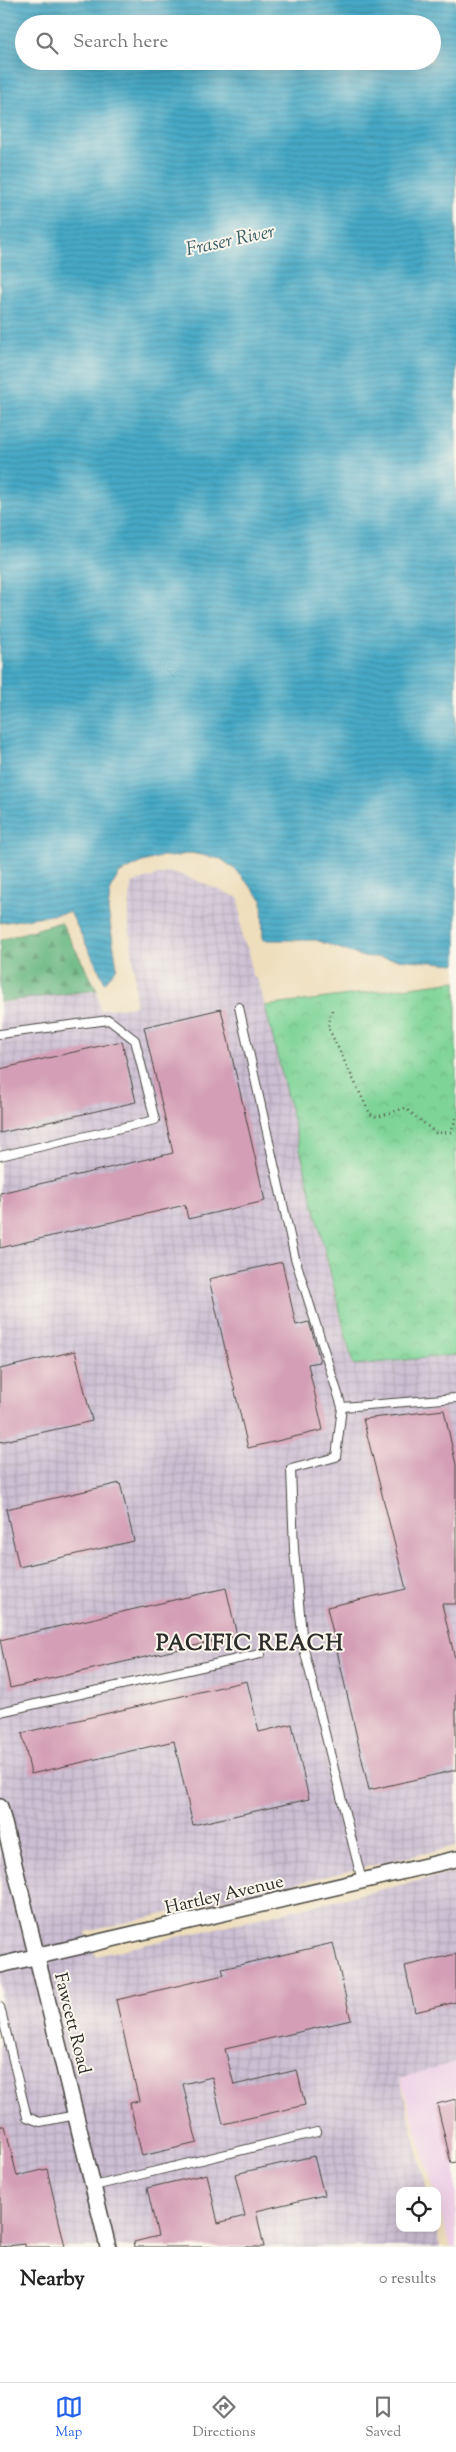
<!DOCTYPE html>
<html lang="en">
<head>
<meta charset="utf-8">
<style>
  body { margin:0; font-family:"Sorts Mill Goudy",serif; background:#f2f2f2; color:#222 }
  .controls { position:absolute; right:15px; bottom:15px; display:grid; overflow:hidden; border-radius:10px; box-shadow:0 5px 20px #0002 }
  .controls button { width:45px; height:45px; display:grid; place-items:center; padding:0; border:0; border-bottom:1px solid #e0e0e0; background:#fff; color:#222; font:25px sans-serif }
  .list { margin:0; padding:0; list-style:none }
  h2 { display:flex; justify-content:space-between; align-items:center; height:65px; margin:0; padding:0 20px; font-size:21px }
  h2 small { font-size:16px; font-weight:400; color:#767676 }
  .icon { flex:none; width:28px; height:28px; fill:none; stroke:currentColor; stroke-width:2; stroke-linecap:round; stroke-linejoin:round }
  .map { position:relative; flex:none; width:456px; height:2247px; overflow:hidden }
  .search { position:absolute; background:#fff; box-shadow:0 5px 20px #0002; left:15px; right:15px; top:15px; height:55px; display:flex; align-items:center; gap:12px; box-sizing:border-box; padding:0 18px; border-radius:28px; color:#767676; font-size:19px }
  .sheet { height:135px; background:#fff }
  nav { display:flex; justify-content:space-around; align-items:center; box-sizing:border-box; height:70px; border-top:1px solid #e0e0e0; background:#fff; font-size:14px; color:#767676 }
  nav a { display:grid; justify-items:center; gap:2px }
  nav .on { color:#2563eb }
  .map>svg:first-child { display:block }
  .built { fill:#eed0e7 }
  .industrial { fill:url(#industrial-grid) }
  .forest { fill:url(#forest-firs); stroke:#487056 }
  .park { fill:url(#park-crowns); stroke:#548061 }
  .water { fill:url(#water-rules); stroke:#386a78; fill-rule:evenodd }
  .building { fill:#d49fb6 }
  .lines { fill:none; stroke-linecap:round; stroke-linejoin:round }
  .lane-casing { stroke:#484641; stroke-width:10 }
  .street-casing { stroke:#484641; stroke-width:18 }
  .path { stroke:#484641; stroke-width:2.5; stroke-dasharray:1 4; stroke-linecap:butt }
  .lane { stroke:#fff; stroke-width:8 }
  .street { stroke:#fff; stroke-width:15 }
  .labels { text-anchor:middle; stroke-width:4; stroke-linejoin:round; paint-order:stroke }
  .street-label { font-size:18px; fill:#2b2b2b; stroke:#fbf7ec }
  .water-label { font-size:19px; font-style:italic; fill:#365d69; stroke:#fbf7ec }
  .district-label { font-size:22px; font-weight:bold; letter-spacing:1px; fill:#2b2b2b; stroke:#fbf7ec }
</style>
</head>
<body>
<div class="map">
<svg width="456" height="2247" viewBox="0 0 456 2247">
  <defs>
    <pattern id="industrial-grid" width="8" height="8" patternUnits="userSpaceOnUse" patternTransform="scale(1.25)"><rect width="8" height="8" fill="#ccbed3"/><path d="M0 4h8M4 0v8" fill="none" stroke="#afa3b5"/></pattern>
    <pattern id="forest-firs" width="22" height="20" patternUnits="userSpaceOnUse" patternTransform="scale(1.25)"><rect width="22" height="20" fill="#66b680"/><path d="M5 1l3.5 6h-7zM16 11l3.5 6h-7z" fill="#549469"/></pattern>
    <pattern id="park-crowns" width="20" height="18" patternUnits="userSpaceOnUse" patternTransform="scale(1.25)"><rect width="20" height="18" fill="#7ed497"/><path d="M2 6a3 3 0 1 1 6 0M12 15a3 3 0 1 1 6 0" fill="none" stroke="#6db682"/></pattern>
    <pattern id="water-rules" width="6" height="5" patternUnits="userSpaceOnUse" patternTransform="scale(1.25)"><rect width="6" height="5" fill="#46a9c6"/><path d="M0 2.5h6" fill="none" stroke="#3b8aa1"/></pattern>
  </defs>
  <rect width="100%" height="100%" fill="#fbf7ec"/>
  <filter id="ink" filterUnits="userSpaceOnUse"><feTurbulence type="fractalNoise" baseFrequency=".02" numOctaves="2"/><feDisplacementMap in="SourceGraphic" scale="10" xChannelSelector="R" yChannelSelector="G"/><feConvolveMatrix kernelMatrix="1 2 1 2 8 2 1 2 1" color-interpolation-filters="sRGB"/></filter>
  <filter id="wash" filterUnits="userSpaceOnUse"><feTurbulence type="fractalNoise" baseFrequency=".0096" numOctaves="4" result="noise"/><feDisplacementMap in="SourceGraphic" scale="20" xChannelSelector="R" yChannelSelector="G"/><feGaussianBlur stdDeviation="1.12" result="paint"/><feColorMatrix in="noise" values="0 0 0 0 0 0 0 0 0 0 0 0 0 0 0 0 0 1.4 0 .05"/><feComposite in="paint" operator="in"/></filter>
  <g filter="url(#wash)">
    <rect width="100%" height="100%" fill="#eedebc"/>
    <!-- built -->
    <path class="built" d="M 456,2062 L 456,2247 L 451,2247 L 437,2202 L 437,2191 L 434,2191 L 400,2077 Z"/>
    <!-- industrial -->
    <path class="industrial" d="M 169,872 L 185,876 L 239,898 L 242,939 L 249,950 L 252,977 L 257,978 L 265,1006 L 352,1364 L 456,1355 L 456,1846 L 86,1932 L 96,1956 L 456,1872 L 456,2062 L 400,2078 L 427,2191 L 400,2191 L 400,2228 L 436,2228 L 440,2247 L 0,2247 L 0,1003 L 97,990 L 100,1010 L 135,1006 L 135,975 L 128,916 L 132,883 Z"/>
    <!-- forest -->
    <path class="forest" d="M 61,922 L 97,990 L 0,1002 L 0,940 Z"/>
    <!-- park -->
    <path class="park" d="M 456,981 L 456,1355 L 353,1365 L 265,1006 Z"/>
    <!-- water -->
    <path class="water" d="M 0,0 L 456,0 L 456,964 L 360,956 L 316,940 L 263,940 L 262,900 L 237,871 L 221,859 L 191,853 L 172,857 L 163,856 L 143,862 L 120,873 L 111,887 L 108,910 L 117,967 L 105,983 L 70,912 L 0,923 ZM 24,24 L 432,24 L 432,61 L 24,61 Z"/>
    <g id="blocks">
      <!-- building -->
      <path class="building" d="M 221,1009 L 265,1201 L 188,1219 L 185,1205 L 0,1248 L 0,1193 L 173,1153 L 144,1027 Z
        M 122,1041 L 136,1102 L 0,1133 L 0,1069 Z
        M 282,1262 L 296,1325 L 309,1322 L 316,1345 L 320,1362 L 308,1364 L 323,1430 L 248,1448 L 209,1279 Z
        M 75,1351 L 92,1421 L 0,1442 L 0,1369 Z
        M 444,1410 L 456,1465 L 456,1604 L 442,1604 L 456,1663 L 456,1770 L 369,1790 L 327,1607 L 406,1589 L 363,1419 Z
        M 120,1483 L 134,1541 L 19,1567 L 6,1509 Z
        M 226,1588 L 237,1636 L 10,1688 L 0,1640 Z
        M 247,1681 L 259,1732 L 292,1724 L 309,1799 L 193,1825 L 174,1741 L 31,1774 L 22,1733 Z
        M 333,1943 L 351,2020 L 225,2049 L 234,2085 L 297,2070 L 305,2105 L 223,2124 L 212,2077 L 183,2084 L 197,2143 L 142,2156 L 130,2103 L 139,2101 L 116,2000 L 224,1975 L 222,1969 Z
        M 456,1954 L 456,2002 L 415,2012 L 405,1966 Z
        M 456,2099 L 456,2162 L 451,2163 L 437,2104 Z
        M 0,2126 L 5,2126 L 17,2176 L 47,2169 L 65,2247 L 25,2247 L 25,2244 L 0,2247 Z
        M 314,2156 L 324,2195 L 256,2211 L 264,2247 L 135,2247 L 134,2242 L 158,2236 L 147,2188 L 207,2174 L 218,2223 L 245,2216 L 235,2174 Z"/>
    </g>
  </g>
  <g filter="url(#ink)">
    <use href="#blocks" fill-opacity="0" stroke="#484641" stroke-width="1"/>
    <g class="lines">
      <!-- lane casing -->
      <g class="lane-casing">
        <path id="lane" d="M 239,1007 L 295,1258 L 342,1407 L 456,1398
          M 0,1034 L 109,1020 L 135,1040 L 155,1120 L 0,1156
          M 342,1407 L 336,1457 L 291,1469 L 294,1550 L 303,1645 L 362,1881
          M 0,1712 L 260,1654
          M 0,2007 L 27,2117 L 40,2122 L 76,2115
          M 94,2186 L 317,2132"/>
      </g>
      <!-- street casing -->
      <g class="street-casing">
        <path id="street" d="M 0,1807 L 108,2247
          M 0,1965 L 456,1859"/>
      </g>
      <!-- path -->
      <path class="path" d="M 332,1010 L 328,1027 L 370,1114 L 377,1117 L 405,1108 L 436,1133 L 451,1132 L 456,1118"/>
      <!-- lane -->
      <use href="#lane" class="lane"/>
      <!-- street -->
      <use href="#street" class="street"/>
    </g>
  </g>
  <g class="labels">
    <!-- street labels -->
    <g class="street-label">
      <text transform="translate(224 1894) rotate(-13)" y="6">Hartley Avenue</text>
      <text transform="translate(73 2023) rotate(76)" y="6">Fawcett Road</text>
    </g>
    <!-- water labels -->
    <g class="water-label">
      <text transform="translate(230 239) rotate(-12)" y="7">Fraser River</text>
    </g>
    <!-- district labels -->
    <g class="district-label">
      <text x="250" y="1650">PACIFIC REACH</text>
    </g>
  </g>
</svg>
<div class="controls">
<button><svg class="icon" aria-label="locate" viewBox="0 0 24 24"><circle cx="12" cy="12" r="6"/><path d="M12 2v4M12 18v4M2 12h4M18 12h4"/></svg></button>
</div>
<div class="search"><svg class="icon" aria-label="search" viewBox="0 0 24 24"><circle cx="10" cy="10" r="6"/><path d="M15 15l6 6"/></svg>Search here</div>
</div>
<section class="sheet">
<h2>Nearby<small>0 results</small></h2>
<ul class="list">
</ul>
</section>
<nav>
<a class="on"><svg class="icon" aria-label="map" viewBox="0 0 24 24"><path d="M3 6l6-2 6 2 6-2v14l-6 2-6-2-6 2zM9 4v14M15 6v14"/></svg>Map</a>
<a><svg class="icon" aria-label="directions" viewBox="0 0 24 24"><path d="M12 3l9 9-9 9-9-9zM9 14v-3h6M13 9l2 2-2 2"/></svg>Directions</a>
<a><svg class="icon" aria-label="saved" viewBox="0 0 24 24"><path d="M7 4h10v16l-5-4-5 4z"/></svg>Saved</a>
</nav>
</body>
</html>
